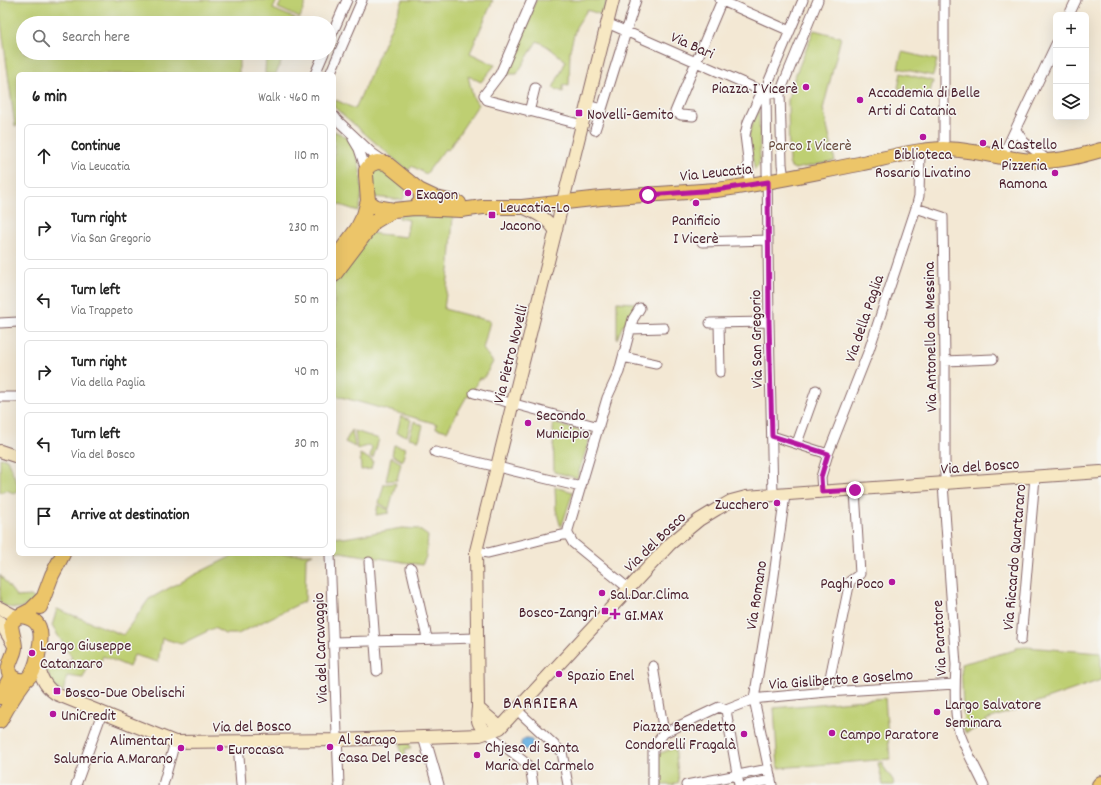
<!DOCTYPE html>
<html lang="en">
<head>
<meta charset="utf-8">
<style>
  body { margin:0; font-family:Dekko,sans-serif; background:#f6f6f6; color:#222 }
  .controls { position:absolute; right:12px; top:12px; display:grid; overflow:hidden; border-radius:6px; box-shadow:0 4px 16px #0002 }
  .controls button { width:36px; height:36px; display:grid; place-items:center; padding:0; border:0; border-bottom:1px solid #e0e0e0; background:#fff; color:#222; font:20px sans-serif }
  .stop { position:absolute; width:12px; height:12px; margin:-9px; border:3px solid #b5179e; border-radius:50%; background:#fff }
  .stop.end { background:#b5179e; border-color:#fff; box-shadow:0 1px 4px #0008 }
  .list { margin:0; padding:0; list-style:none }
  h2 { display:flex; justify-content:space-between; align-items:center; height:52px; margin:0; padding:0 16px; font-size:17px }
  h2 small { font-size:13px; font-weight:400; color:#767676 }
  .list li { display:grid; grid-template-columns:26px 1fr auto; gap:12px; align-items:center; box-sizing:border-box; height:64px; margin:0 8px 8px; padding:0 8px; border:1px solid #e0e0e0; border-radius:6px }
  .list b { display:block; font-size:15px; white-space:nowrap }
  .list p { margin:0; font-size:13px; white-space:nowrap; color:#767676 }
  .list em { font-size:13px; font-style:normal; color:#767676 }
  .icon { flex:none; width:22px; height:22px; fill:none; stroke:currentColor; stroke-width:2; stroke-linecap:round; stroke-linejoin:round }
  .map { position:relative; flex:none; width:1101px; height:785px; overflow:hidden }
  .search { position:absolute; background:#fff; box-shadow:0 4px 16px #0002; left:16px; top:16px; width:320px; height:44px; display:flex; align-items:center; gap:10px; box-sizing:border-box; padding:0 14px; border-radius:22px; color:#767676; font-size:15px }
  .panel { position:absolute; background:#fff; box-shadow:0 4px 16px #0002; left:16px; top:72px; width:320px; height:484px; border-radius:6px }
  .map>svg:first-child { display:block }
  .green { fill:#becf72; stroke:#84774e }
  .water { fill:#6bb2e2; stroke:#5a6886 }
  .lines { fill:none; stroke-linecap:round; stroke-linejoin:round }
  .minor-casing { stroke:#856566; stroke-width:11 }
  .tertiary-casing { stroke:#856566; stroke-width:13 }
  .secondary-casing { stroke:#856566; stroke-width:14 }
  .primary-casing { stroke:#856566; stroke-width:16 }
  .minor { stroke:#fff; stroke-width:9 }
  .tertiary { stroke:#fff; stroke-width:11 }
  .secondary { stroke:#f7e8c3; stroke-width:12 }
  .primary { stroke:#ecc569; stroke-width:14 }
  .route { stroke:#b5179e; stroke-width:5 }
  .poi-dot { fill:#b5179e; stroke:#f6f6f2; stroke-width:1.5 }
  .labels { text-anchor:middle; stroke-width:3; stroke-linejoin:round; paint-order:stroke }
  .street-label { font-size:16px; fill:#4a1f2b; stroke:#f6f6f2 }
  .poi-label { font-size:16px; fill:#4a1f2b; stroke:#f6f6f2; text-anchor:start }
  .park-label { font-size:16px; fill:#674b3d; stroke:#f6f6f2 }
  .quarter-label { font-size:18px; letter-spacing:1px; fill:#4a1f2b; stroke:#f6f6f2 }
</style>
</head>
<body>
<div class="map">
<svg width="1101" height="785" viewBox="0 0 1101 785">
  <rect width="100%" height="100%" fill="#f6f6f2"/>
  <filter id="ink" filterUnits="userSpaceOnUse"><feTurbulence type="fractalNoise" baseFrequency=".025" numOctaves="2"/><feDisplacementMap in="SourceGraphic" scale="8" xChannelSelector="R" yChannelSelector="G"/><feConvolveMatrix kernelMatrix="1 2 1 2 8 2 1 2 1" color-interpolation-filters="sRGB"/></filter>
  <filter id="wash" filterUnits="userSpaceOnUse"><feTurbulence type="fractalNoise" baseFrequency=".012" numOctaves="4" result="noise"/><feDisplacementMap in="SourceGraphic" scale="16" xChannelSelector="R" yChannelSelector="G"/><feGaussianBlur stdDeviation="0.9" result="paint"/><feColorMatrix in="noise" values="0 0 0 0 0 0 0 0 0 0 0 0 0 0 0 0 0 1.4 0 .05"/><feComposite in="paint" operator="in"/></filter>
  <g filter="url(#wash)">
    <rect width="100%" height="100%" fill="#f3e8d4"/>
    <!-- green -->
    <path class="green" d="M 0,0 L 277,0 L 273,9 L 299,20 L 297,23 L 23,23 L 23,53 L 239,53 L 239,74 L 18,74 L 18,126 L 15,126 L 0,15 Z
      M 282,0 L 306,1 L 300,18 L 278,8 Z
      M 403,0 L 493,0 L 470,53 L 495,65 L 481,82 L 468,76 L 473,97 L 478,105 L 448,150 L 445,149 L 426,174 L 412,166 L 408,171 L 334,107 L 336,100 L 355,109 Z
      M 536,0 L 607,0 L 602,15 L 587,10 L 576,27 L 570,50 L 569,86 L 563,85 L 563,92 L 553,88 L 566,61 C 555,53 549,46 537,41 L 517,74 L 504,74 Z
      M 814,30 L 841,37 L 823,109 L 835,161 L 795,169 L 791,167 L 789,163 L 788,101 L 791,86 Z
      M 902,52 L 937,60 L 933,76 L 898,68 Z
      M 266,53 L 285,53 L 276,74 L 265,74 Z
      M 901,73 L 933,81 L 929,96 L 898,88 Z
      M 758,111 L 759,111 L 760,159 L 758,167 L 755,170 L 752,157 L 749,132 Z
      M 334,131 C 338,133 344,135 348,138 C 360,149 366,197 358,211 L 334,203 Z
      M 377,168 L 383,170 L 407,188 L 403,200 L 374,197 L 372,173 Z
      M 407,214 L 453,215 L 450,263 L 444,309 L 490,321 L 483,349 L 493,362 L 483,379 L 479,378 L 470,397 L 467,396 L 447,431 L 436,428 L 437,424 L 334,395 L 334,284 L 370,233 L 406,237 L 409,220 L 399,218 L 399,215 Z
      M 617,302 L 636,303 L 636,308 L 627,317 L 625,325 L 623,325 L 617,339 Z
      M 401,416 L 411,420 L 407,436 L 397,433 Z
      M 414,421 L 423,426 L 419,440 L 409,438 Z
      M 553,423 L 591,434 L 577,478 L 554,472 Z
      M 352,430 L 355,447 L 345,442 Z
      M 355,431 L 379,439 L 373,458 L 370,457 L 372,447 L 368,446 L 357,449 Z
      M 394,445 L 406,448 L 402,461 L 392,455 Z
      M 360,454 L 373,461 L 371,469 L 361,470 Z
      M 391,457 L 401,463 L 397,480 L 386,481 Z
      M 0,458 L 7,459 L 18,485 L 18,491 L 14,494 C 9,490 5,489 0,493 Z
      M 396,483 L 389,509 L 379,503 L 384,484 Z
      M 555,487 L 573,492 L 561,528 L 556,510 Z
      M 378,505 L 389,510 L 389,513 L 376,515 Z
      M 402,528 L 418,529 L 428,536 L 426,557 L 422,565 L 334,551 L 334,536 L 344,538 Z
      M 236,554 L 313,554 L 306,557 L 305,601 L 238,634 L 225,634 L 214,628 L 181,644 L 162,638 L 158,662 L 134,655 L 129,667 L 103,656 L 99,666 L 90,662 L 83,678 L 67,676 L 63,692 C 54,688 50,680 47,671 L 72,658 L 52,626 L 57,609 L 123,635 L 149,599 L 184,580 Z
      M 0,575 L 17,597 L 31,596 L 35,599 C 26,610 10,611 0,602 Z
      M 1026,647 L 1101,653 L 1101,680 L 986,720 L 987,724 L 966,733 L 964,729 L 961,664 L 1015,650 L 1015,648 Z
      M 885,698 L 890,759 L 778,768 L 774,708 Z
      M 400,743 L 409,743 L 411,749 L 405,749 L 406,756 L 404,756 L 404,758 L 401,759 Z
      M 675,748 L 679,782 L 674,784 L 674,785 L 655,785 L 655,755 Z
      M 883,762 L 883,766 L 893,780 L 894,785 L 883,785 L 878,763 Z"/>
    <!-- water -->
    <path class="water" d="M521 744a6 6 0 1 1 12 0a6 6 0 1 1-12 0Z"/>
  </g>
  <g filter="url(#ink)">
    <g class="lines">
      <!-- minor casing -->
      <g class="minor-casing">
        <path id="minor" d="M 532,0 L 500,74 L 484,95 L 487,100 L 583,125
          M 720,0 L 790,31
          M 1069,15 L 1076,0
          M 607,23 L 762,91 L 766,93 L 780,93
          M 329,41 L 347,0
          M 315,74 L 324,53
          M 330,74 L 362,0
          M 587,105 L 602,109 L 636,0
          M 529,112 L 535,88
          M 334,116 L 337,120 L 372,153 L 385,162
          M 693,116 L 681,115 L 675,112 L 722,0
          M 595,130 L 602,109
          M 1016,130 L 1024,142 L 1049,161
          M 353,139 L 359,149 L 366,170
          M 944,149 L 944,0
          M 1005,157 L 1006,149 L 1056,44
          M 784,179 L 782,164 L 780,93 L 785,80 L 818,0
          M 749,185 L 748,159 L 745,135 L 748,122 L 762,91
          M 916,208 L 943,217 L 945,361 L 945,478 L 943,484 L 956,665 C 955,683 954,717 960,734 C 966,751 976,768 984,785
          M 702,242 L 768,240
          M 0,323 L 18,322
          M 710,323 L 769,322
          M 719,323 L 720,372
          M 630,329 L 664,328
          M 623,357 L 656,364
          M 945,361 L 993,359
          M 474,393 L 599,427
          M 0,397 L 18,397
          M 772,436 L 828,454
          M 797,443 L 816,390
          M 435,452 L 581,487
          M 822,492 L 821,477 L 828,454 L 869,350 L 916,208 L 919,196 L 920,152
          M 773,496 L 769,322 L 766,93 L 768,83 L 803,0
          M 476,551 L 488,553 L 548,538 L 568,534
          M 330,555 L 339,785
          M 369,562 L 377,671
          M 411,568 L 427,638
          M 628,588 L 573,543 L 568,534 L 568,530 L 607,398 L 619,372 L 633,319 L 640,308
          M 1021,640 L 1035,477
          M 334,642 L 477,638
          M 653,666 L 664,733 L 719,707 L 726,710
          M 827,692 L 850,581 L 860,574 L 855,490
          M 517,710 L 562,752 L 568,785
          M 486,732 L 526,763 L 531,772 L 533,785
          M 238,742 L 241,785
          M 76,785 L 102,713
          M 163,785 L 175,742
          M 653,785 L 653,750 L 658,741 L 664,733
          M 686,785 L 769,769
          M 739,785 L 726,710 L 754,699 L 762,698 L 827,692 L 955,684
          M 747,785 L 771,780
          M 772,785 L 754,699 L 773,583 L 785,495"/>
      </g>
      <!-- tertiary casing -->
      <g class="tertiary-casing">
        <path id="tertiary" d="M 424,737 L 438,785"/>
      </g>
      <!-- secondary casing -->
      <g class="secondary-casing">
        <path id="secondary" d="M 522,207 C 536,213 546,217 555,230
          M 0,451 L 18,457
          M 0,608 L 17,617
          M 0,622 L 13,644
          M 38,657 C 39,672 42,685 56,694 L 175,742 L 338,740 L 480,735 L 500,728 L 670,544 L 699,520 L 717,509 L 731,501 L 746,497 L 1101,472
          M 478,708 C 485,715 493,720 500,728
          M 486,732 C 478,725 476,719 478,708 L 476,551 L 613,0"/>
      </g>
      <!-- primary casing -->
      <g class="primary-casing">
        <path id="primary" d="M 419,190 L 436,198 L 459,203
          M 368,201 L 376,207 L 394,210 L 414,208 L 461,210 L 483,207 L 522,207 L 601,198 L 716,190 C 764,184 812,173 859,164 C 887,158 914,150 943,149 C 974,149 1005,160 1036,161 C 1058,162 1080,156 1101,150
          M 334,260 L 357,229 L 364,215 L 368,201 L 366,175 L 366,170 L 370,165 L 377,162 L 386,163 L 419,190 C 423,199 421,203 414,208
          M 334,275 L 374,222 L 394,210
          M 40,607 L 52,575 L 63,554
          M 25,680 C 17,681 6,677 9,666 C 10,660 14,655 15,648 C 15,640 11,632 11,623 L 17,617 L 31,610 L 42,599
          M 0,697 L 11,676
          M 0,721 C 7,708 15,694 24,682 C 26,679 30,677 32,673 C 36,666 38,657 39,650 C 43,632 41,618 20,616
          M 1099,785 L 1101,783"/>
      </g>
      <!-- minor -->
      <use href="#minor" class="minor"/>
      <!-- tertiary -->
      <use href="#tertiary" class="tertiary"/>
      <!-- secondary -->
      <use href="#secondary" class="secondary"/>
      <!-- primary -->
      <use href="#primary" class="primary"/>
    </g>
  </g>
  <g class="lines" filter="url(#ink)">
    <!-- route -->
    <path class="route" d="M 648,195 L 716,190 L 768,182 L 769,322 L 772,436 L 828,454 L 821,477 L 822,492 L 855,490"/>
  </g>
  <!-- markers -->
  <g class="poi-dot">
    <circle cx="806" cy="87" r="4"/>
    <circle cx="860" cy="100" r="4"/>
    <rect x="575" y="109" width="8" height="8" rx="2"/>
    <circle cx="923" cy="137" r="4"/>
    <circle cx="983" cy="143" r="4"/>
    <circle cx="1055" cy="173" r="4"/>
    <circle cx="408" cy="193" r="4"/>
    <circle cx="696" cy="203" r="4"/>
    <rect x="488" y="211" width="8" height="8" rx="2"/>
    <circle cx="528" cy="423" r="4"/>
    <circle cx="777" cy="503" r="4"/>
    <circle cx="892" cy="582" r="4"/>
    <circle cx="602" cy="593" r="4"/>
    <rect x="601" y="607" width="8" height="8" rx="2"/>
    <path d="M613 608h4v4h4v4h-4v4h-4v-4h-4v-4h4z"/>
    <circle cx="32" cy="653" r="4"/>
    <circle cx="559" cy="674" r="4"/>
    <rect x="53" y="687" width="8" height="8" rx="2"/>
    <circle cx="937" cy="712" r="4"/>
    <circle cx="53" cy="714" r="4"/>
    <circle cx="832" cy="733" r="4"/>
    <circle cx="744" cy="734" r="4"/>
    <circle cx="330" cy="747" r="4"/>
    <circle cx="181" cy="748" r="4"/>
    <circle cx="220" cy="748" r="4"/>
    <circle cx="477" cy="755" r="4"/>
  </g>
  <g class="labels">
    <!-- street labels -->
    <g class="street-label">
      <text transform="translate(693 44) rotate(24)" y="6">Via Bari</text>
      <text transform="translate(716 171) rotate(-6)" y="6">Via Leucatia</text>
      <text transform="translate(863 318) rotate(-71)" y="6">Via della Paglia</text>
      <text transform="translate(929 337) rotate(-91)" y="6">Via Antonello da Messina</text>
      <text transform="translate(755 339) rotate(-91)" y="6">Via San Gregorio</text>
      <text transform="translate(509 354) rotate(-76)" y="6">Via Pietro Novelli</text>
      <text transform="translate(980 465) rotate(-4)" y="6">Via del Bosco</text>
      <text transform="translate(654 541) rotate(-44)" y="6">Via del Bosco</text>
      <text transform="translate(1013 557) rotate(-85)" y="6">Via Riccardo Quartararo</text>
      <text transform="translate(755 595) rotate(-81)" y="6">Via Romano</text>
      <text transform="translate(938 638) rotate(-93)" y="6">Via Paratore</text>
      <text transform="translate(319 648) rotate(-92)" y="6">Via del Caravaggio</text>
      <text transform="translate(841 678) rotate(-4)" y="6">Via Gisliberto e Goselmo</text>
      <text transform="translate(252 725) rotate(-1)" y="6">Via del Bosco</text>
    </g>
    <!-- poi labels -->
    <g class="poi-label">
      <text x="798" y="93" text-anchor="end">Piazza I Vicerè</text>
      <text x="868" y="97">Accademia di Belle<tspan x="868" dy="18">Arti di Catania</tspan></text>
      <text x="587" y="119">Novelli-Gemito</text>
      <text x="991" y="149">Al Castello</text>
      <text x="923" y="159" text-anchor="middle">Biblioteca<tspan x="923" dy="18">Rosario Livatino</tspan></text>
      <text x="1047" y="170" text-anchor="end">Pizzeria<tspan x="1047" dy="18">Ramona</tspan></text>
      <text x="416" y="199">Exagon</text>
      <text x="500" y="212">Leucatia-Lo<tspan x="500" dy="18">Jacono</tspan></text>
      <text x="696" y="225" text-anchor="middle">Panificio<tspan x="696" dy="18">I Vicerè</tspan></text>
      <text x="536" y="420">Secondo<tspan x="536" dy="18">Municipio</tspan></text>
      <text x="769" y="509" text-anchor="end">Zucchero</text>
      <text x="884" y="588" text-anchor="end">Paghi Poco</text>
      <text x="610" y="599">Sal.Dar.Clima</text>
      <text x="597" y="617" text-anchor="end">Bosco-Zangrì</text>
      <text x="624" y="620">GI.MAX</text>
      <text x="40" y="650">Largo Giuseppe<tspan x="40" dy="18">Catanzaro</tspan></text>
      <text x="567" y="680">Spazio Enel</text>
      <text x="65" y="697">Bosco-Due Obelischi</text>
      <text x="945" y="709">Largo Salvatore<tspan x="945" dy="18">Seminara</tspan></text>
      <text x="61" y="720">UniCredit</text>
      <text x="736" y="731" text-anchor="end">Piazza Benedetto<tspan x="736" dy="18">Condorelli Fragalà</tspan></text>
      <text x="840" y="739">Campo Paratore</text>
      <text x="338" y="744">Al Sarago<tspan x="338" dy="18">Casa Del Pesce</tspan></text>
      <text x="173" y="745" text-anchor="end">Alimentari<tspan x="173" dy="18">Salumeria A.Marano</tspan></text>
      <text x="485" y="752">Chjesa di Santa<tspan x="485" dy="18">Maria del Carmelo</tspan></text>
      <text x="228" y="754">Eurocasa</text>
    </g>
    <!-- park labels -->
    <g class="park-label">
      <text x="810" y="150">Parco I Vicerè</text>
    </g>
    <!-- quarter labels -->
    <g class="quarter-label">
      <text x="541" y="708">BARRIERA</text>
    </g>
  </g>
</svg>
<div class="controls">
<button>+</button>
<button>−</button>
<button><svg class="icon" aria-label="layers" viewBox="0 0 24 24"><path d="M12 4l9 5-9 5-9-5zM3 14l9 5 9-5"/></svg></button>
</div>
<div class="stop" style="left:648px;top:195px"></div>
<div class="stop end" style="left:855px;top:490px"></div>
<div class="search"><svg class="icon" aria-label="search" viewBox="0 0 24 24"><circle cx="10" cy="10" r="6"/><path d="M15 15l6 6"/></svg>Search here</div>
<section class="panel">
<h2>6 min<small>Walk · 460 m</small></h2>
<ul class="list">
<li><svg class="icon" aria-label="ahead" viewBox="0 0 24 24"><path d="M12 20V5M6 11l6-6 6 6"/></svg><div><b>Continue</b><p>Via Leucatia</p></div><em>110 m</em></li>
<li><svg class="icon" aria-label="right" viewBox="0 0 24 24"><path d="M7 20v-9h11M14 6l5 5-5 5"/></svg><div><b>Turn right</b><p>Via San Gregorio</p></div><em>230 m</em></li>
<li><svg class="icon" aria-label="left" viewBox="0 0 24 24"><path d="M17 20v-9H6M10 6l-5 5 5 5"/></svg><div><b>Turn left</b><p>Via Trappeto</p></div><em>50 m</em></li>
<li><svg class="icon" aria-label="right" viewBox="0 0 24 24"><path d="M7 20v-9h11M14 6l5 5-5 5"/></svg><div><b>Turn right</b><p>Via della Paglia</p></div><em>40 m</em></li>
<li><svg class="icon" aria-label="left" viewBox="0 0 24 24"><path d="M17 20v-9H6M10 6l-5 5 5 5"/></svg><div><b>Turn left</b><p>Via del Bosco</p></div><em>30 m</em></li>
<li><svg class="icon" aria-label="arrive" viewBox="0 0 24 24"><path d="M6 21V4h12l-3 4 3 4H6"/></svg><div><b>Arrive at destination</b></div></li>
</ul>
</section>
</div>
</body>
</html>
